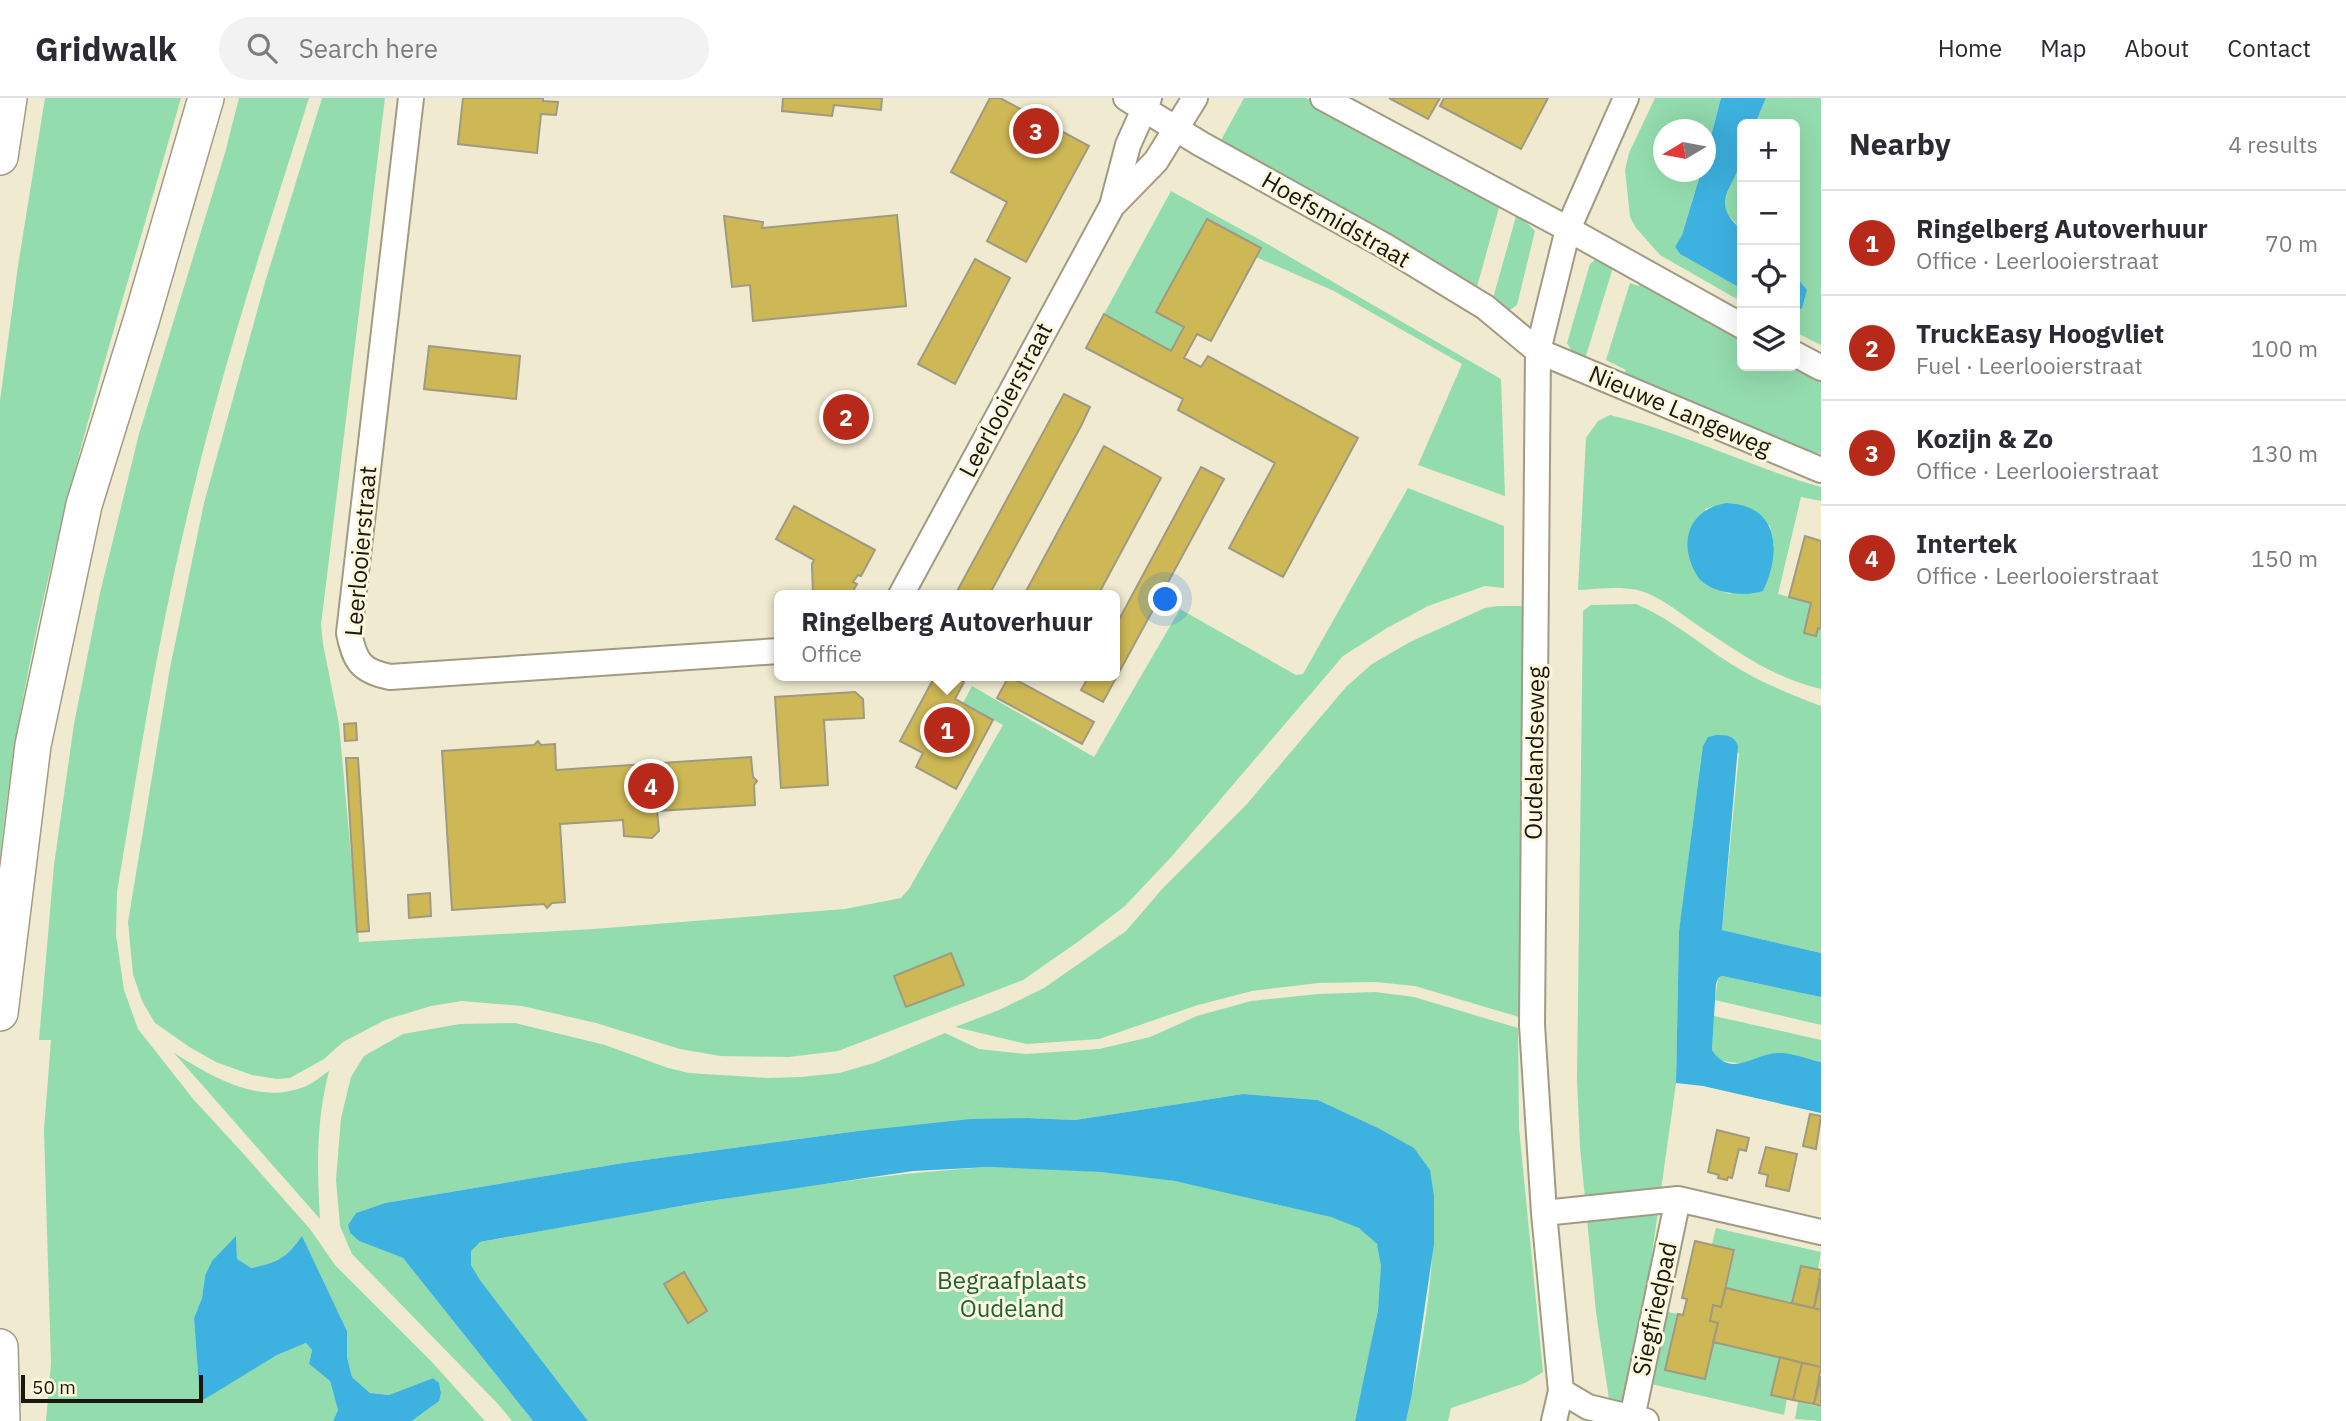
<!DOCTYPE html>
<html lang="en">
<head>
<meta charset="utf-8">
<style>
  body { margin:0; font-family:"IBM Plex Sans",sans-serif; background:#f2f2f3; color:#2b2b33 }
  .controls { position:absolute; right:21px; top:21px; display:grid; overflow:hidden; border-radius:10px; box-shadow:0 7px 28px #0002 }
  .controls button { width:63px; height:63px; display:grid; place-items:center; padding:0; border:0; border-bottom:2px solid #e1e1e2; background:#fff; color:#2b2b33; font:35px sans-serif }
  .compass { position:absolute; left:1653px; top:21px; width:63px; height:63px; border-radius:50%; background:#fff; box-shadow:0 7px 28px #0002; rotate:260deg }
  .scale { position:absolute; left:21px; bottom:18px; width:182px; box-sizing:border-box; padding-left:7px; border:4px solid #19170e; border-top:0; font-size:19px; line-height:24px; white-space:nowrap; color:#19170e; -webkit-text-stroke:5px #fdf8dd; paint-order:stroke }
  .you { position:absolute; left:1166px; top:502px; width:24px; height:24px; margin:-18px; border:5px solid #fff; border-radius:50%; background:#1a73e8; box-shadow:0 0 0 10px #1a73e833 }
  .badge { display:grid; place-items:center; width:46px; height:46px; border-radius:50%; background:#b72a19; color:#fff; font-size:23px; font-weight:700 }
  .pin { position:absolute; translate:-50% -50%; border:4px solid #fff; box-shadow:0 2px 7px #0006 }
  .popup { position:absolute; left:774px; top:492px; width:346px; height:91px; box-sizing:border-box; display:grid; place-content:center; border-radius:10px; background:#fff; filter:drop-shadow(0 2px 5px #0005); font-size:23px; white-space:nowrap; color:#7c7c81 }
  .popup b { font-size:26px; color:#2b2b33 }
  .popup::after { content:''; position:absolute; left:50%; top:100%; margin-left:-14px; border:14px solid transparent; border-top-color:#fff }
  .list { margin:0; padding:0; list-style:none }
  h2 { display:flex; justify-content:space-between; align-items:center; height:91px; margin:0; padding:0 28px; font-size:30px }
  h2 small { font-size:23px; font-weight:400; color:#7c7c81 }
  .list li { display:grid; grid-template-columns:46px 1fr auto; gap:21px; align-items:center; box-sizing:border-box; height:105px; padding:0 28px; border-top:2px solid #e1e1e2 }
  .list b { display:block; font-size:26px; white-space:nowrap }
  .list p { margin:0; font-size:23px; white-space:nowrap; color:#7c7c81 }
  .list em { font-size:23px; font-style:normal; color:#7c7c81 }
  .icon { flex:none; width:38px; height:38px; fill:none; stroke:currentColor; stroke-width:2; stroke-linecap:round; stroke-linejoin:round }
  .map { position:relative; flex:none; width:1821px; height:1323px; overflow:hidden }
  header { display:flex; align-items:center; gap:42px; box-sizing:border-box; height:98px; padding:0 35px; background:#fff; border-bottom:2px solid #e1e1e2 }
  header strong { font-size:33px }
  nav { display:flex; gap:38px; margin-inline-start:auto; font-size:24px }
  .search { width:490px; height:63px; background:#f2f2f3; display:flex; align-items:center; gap:18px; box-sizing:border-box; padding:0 24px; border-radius:38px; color:#7c7c81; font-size:26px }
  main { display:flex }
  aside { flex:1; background:#fff }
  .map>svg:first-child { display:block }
  .green { fill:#93dcad; fill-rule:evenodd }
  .water { fill:#3db2e1 }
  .building { fill:#ceb855; stroke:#9f9a81; stroke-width:2 }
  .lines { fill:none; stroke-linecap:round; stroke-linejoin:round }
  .minor-casing { stroke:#a19b83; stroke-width:28 }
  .highway-casing { stroke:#a19b83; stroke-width:38 }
  .minor { stroke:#fff; stroke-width:24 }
  .highway { stroke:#fff; stroke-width:35 }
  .labels { text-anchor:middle; stroke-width:6; stroke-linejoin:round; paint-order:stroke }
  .street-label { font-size:24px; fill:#19170e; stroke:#fdf8dd }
  .park-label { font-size:24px; fill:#1e613c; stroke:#fdf8dd }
</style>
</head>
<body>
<header>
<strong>Gridwalk</strong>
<div class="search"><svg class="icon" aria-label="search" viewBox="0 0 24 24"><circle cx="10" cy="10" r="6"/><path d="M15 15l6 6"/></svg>Search here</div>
<nav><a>Home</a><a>Map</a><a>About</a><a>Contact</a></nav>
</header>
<main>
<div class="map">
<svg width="1821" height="1323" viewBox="0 0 1821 1323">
  <rect width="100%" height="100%" fill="#f0ead0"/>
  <!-- green -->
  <path class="green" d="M 45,0 L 181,0 C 110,250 27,499 0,760 L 0,303 L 18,168 Z
    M 239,0 L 309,0 C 267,133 223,266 191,402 C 159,532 139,663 117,794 L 116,837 L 124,892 L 138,931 L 194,1002 L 240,1052 L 310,1131 L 335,1167 L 431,1263 L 485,1323 L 412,1323 C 426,1313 454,1297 433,1280 L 389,1297 L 370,1295 L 352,1279 L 347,1259 L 347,1233 L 302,1139 C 288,1159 274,1166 251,1170 L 237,1162 L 236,1139 L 205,1178 L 202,1200 L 194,1220 L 200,1303 L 277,1257 L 306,1245 L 312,1252 L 309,1266 L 330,1283 L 338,1312 L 333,1323 L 46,1323 L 51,1266 L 44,1032 L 51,942 L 39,942 L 54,767 L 74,626 L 100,495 L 139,336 L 225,55 Z
    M 322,0 L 385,0 L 321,527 L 323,546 L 339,626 L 359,844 L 593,831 L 845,811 L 901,800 L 909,791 L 1003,627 L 963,605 L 972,588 L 1094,659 L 1180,511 L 1296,577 L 1303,576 L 1408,390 L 1504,428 L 1504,490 L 1485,488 L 1428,508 L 1387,530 L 1343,558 L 1173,757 L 1125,808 L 1079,843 L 1023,882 L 838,953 L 789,959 L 720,958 L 680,951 L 596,925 L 522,908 L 462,903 L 431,908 L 385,922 L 343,944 L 324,961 L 290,980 L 277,981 L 252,977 L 216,964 L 191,950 L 155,925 L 142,903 L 133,876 L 128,824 L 170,570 L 204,405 L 266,181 Z
    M 1244,0 L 1306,0 L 1500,106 L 1475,196 L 1219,46 Z
    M 1655,0 L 1721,0 L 1706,57 L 1706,32 L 1664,32 L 1664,74 L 1701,74 L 1682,137 L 1675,149 L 1680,156 L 1742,191 L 1742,204 L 1660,157 L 1636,130 L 1630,119 L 1625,72 L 1629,55 Z
    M 1766,0 L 1821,0 L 1821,247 L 1795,234 L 1795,214 L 1807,192 L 1795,177 L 1795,26 L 1755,26 Z
    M 1742,58 L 1742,132 L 1726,115 L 1724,103 Z
    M 1171,93 L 1264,144 L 1501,281 L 1505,398 L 1418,367 L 1462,266 L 1334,193 L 1256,159 L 1261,150 L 1207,121 L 1157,214 L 1184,229 L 1171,253 L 1104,216 Z
    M 1517,115 L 1535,133 L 1517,207 L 1507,214 L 1491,207 Z
    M 1598,159 L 1614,166 L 1585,261 L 1573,255 L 1567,245 L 1590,166 Z
    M 1640,181 L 1742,238 L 1742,268 L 1795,268 L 1821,281 L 1821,356 L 1762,338 L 1622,280 L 1626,272 L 1606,262 L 1630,185 L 1639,188 Z
    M 1610,317 C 1683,334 1749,369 1821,389 L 1821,403 L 1801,399 L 1778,496 L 1811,505 L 1804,535 L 1816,538 L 1818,530 L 1821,531 L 1821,591 C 1773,580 1733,551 1693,524 C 1676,512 1658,497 1637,492 C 1618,488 1597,491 1578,492 L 1586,340 L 1598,323 ZM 1726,405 L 1736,406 L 1770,428 L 1774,448 L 1730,496 L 1707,487 L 1705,411 Z
    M 1636,506 C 1671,521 1697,544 1728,564 C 1757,583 1789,596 1821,608 L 1821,855 L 1722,832 L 1739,656 L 1722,637 L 1708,639 L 1679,833 L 1676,985 L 1631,1306 L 1609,1301 L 1596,1214 L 1580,1049 L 1577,980 L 1583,513 L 1591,507 Z
    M 1498,508 L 1524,508 L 1519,919 L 1415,888 L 1376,884 L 1318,885 L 1252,893 L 1198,907 L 1099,941 L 1027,946 L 955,929 L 999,912 L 1044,890 L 1126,833 L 1163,790 L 1246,707 L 1346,589 L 1372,566 L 1410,544 L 1485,510 Z
    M 1722,878 L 1821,899 L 1821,927 L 1715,902 L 1718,880 Z
    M 1375,894 L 1414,899 L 1518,930 L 1519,1030 L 1543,1274 L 1525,1285 L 1451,1310 L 1448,1323 L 1406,1323 C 1423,1250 1435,1173 1434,1098 L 1376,1029 L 1318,1002 L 1243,996 L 1075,1022 L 1028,1020 L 858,1033 L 623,1065 L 385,1105 L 356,1115 L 348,1127 L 350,1135 L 359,1143 L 403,1160 L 533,1323 L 512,1323 L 498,1306 L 352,1156 L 340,1128 L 336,1082 L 341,1020 L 351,979 L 364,958 L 403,936 L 460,926 L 515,925 L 605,947 L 668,970 L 689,975 L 768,980 L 801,979 L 839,975 L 874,965 L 945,935 L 979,951 L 1026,956 L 1099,951 L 1150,939 L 1197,918 L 1251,903 L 1318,896 Z
    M 1714,918 L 1821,942 L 1821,964 L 1778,955 L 1745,966 L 1723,963 L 1718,961 L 1712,952 Z
    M 174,955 C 211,978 257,1006 301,990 C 311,987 320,979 329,973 C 316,1023 317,1070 320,1121 Z
    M 989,1069 C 1051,1071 1114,1072 1175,1083 C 1210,1089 1244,1100 1279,1107 C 1306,1114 1359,1119 1376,1145 C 1393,1171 1362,1290 1355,1323 L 588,1323 L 480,1182 L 471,1167 L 471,1152 L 480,1144 C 649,1114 818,1080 989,1069 Z
    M 1716,1130 L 1821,1154 L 1818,1171 L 1801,1168 L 1792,1204 L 1726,1190 L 1735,1152 L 1712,1146 Z
    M 1662,1213 L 1678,1216 L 1665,1272 L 1705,1281 L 1713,1244 L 1780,1260 L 1771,1296 L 1787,1300 L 1784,1317 L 1647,1285 Z
    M 1798,1304 L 1821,1309 L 1821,1323 L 1795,1321 Z"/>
  <!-- water -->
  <path class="water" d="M 1721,0 L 1766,0 L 1755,26 L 1742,26 C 1742,37 1744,49 1742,59 C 1734,93 1708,103 1742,132 L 1742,191 L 1680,156 L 1675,149 L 1682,137 L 1701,74 L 1706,74 L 1706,57 Z
    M 1795,177 L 1807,192 L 1802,210 L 1795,214 Z
    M 1726,405 C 1779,407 1782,453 1763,493 C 1746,499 1710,496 1698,479 C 1678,448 1686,412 1726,405 Z
    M 1716,637 C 1727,637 1734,637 1738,648 L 1722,832 L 1821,855 L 1821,899 L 1722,878 L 1718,880 L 1716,886 L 1712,952 C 1731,981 1753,956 1777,955 C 1791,954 1807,961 1821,964 L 1821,1015 L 1703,988 L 1676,985 L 1679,833 L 1703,648 L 1708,639 Z
    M 1243,996 L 1318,1002 L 1376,1029 L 1414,1050 L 1430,1072 L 1434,1098 L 1434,1146 L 1412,1296 L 1406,1323 L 1355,1323 L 1378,1212 L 1381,1168 L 1377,1146 L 1359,1130 L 1331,1119 L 1175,1083 L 1101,1074 L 989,1069 L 913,1073 L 703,1104 L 480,1144 L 471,1153 L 471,1167 L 480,1182 L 588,1323 L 533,1323 L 403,1160 L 359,1143 L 350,1135 L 348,1127 L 356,1115 L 385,1105 L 623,1065 L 858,1033 L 971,1021 L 1028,1020 L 1075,1022 Z
    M 236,1138 L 237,1161 L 251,1170 C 276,1165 287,1160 302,1138 L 347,1233 L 347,1259 L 352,1279 L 370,1295 L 389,1297 L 433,1280 L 439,1285 L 441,1295 L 439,1303 L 412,1323 L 333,1323 L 338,1312 L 330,1283 L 309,1266 L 312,1252 L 306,1245 L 277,1257 L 200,1304 L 194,1220 L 202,1200 L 205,1178 L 212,1163 Z"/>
  <!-- building -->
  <path class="building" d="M 463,0 L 543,0 L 543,3 L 558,4 L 556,17 L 541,16 L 537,55 L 458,46 Z
    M 783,0 L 882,0 L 881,12 L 834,7 L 832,18 L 782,13 Z
    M 990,0 L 1000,0 L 1089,48 L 1026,164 L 987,143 L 1007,104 L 951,74 Z
    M 1389,0 L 1440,0 L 1428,21 Z
    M 1444,0 L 1548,0 L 1521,51 L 1440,8 Z
    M 897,117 L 906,208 L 753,223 L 750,187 L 732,189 L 724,118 L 763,124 L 762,130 Z
    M 1207,121 L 1261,150 L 1211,243 L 1197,236 L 1184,260 L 1201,269 L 1208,258 L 1358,340 L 1283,479 L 1229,450 L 1275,365 L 1178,312 L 1183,301 L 1086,250 L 1104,216 L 1171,253 L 1184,229 L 1156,214 Z
    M 975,161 L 1010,180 L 955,286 L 918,266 Z
    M 429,248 L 520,258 L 516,301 L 424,291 Z
    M 1064,296 L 1090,309 L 1081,328 L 989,497 L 955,497 Z
    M 1104,348 L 1161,380 L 1098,497 L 1024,497 Z
    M 1201,369 L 1224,381 L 1103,604 L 1081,592 L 1089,578 L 1115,578 L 1115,529 Z
    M 794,408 L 875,452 L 861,478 L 858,477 L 853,484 L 857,486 L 851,497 L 813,497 L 812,466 L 814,462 L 776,441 Z
    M 1805,438 L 1821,443 L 1821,531 L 1818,530 L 1816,538 L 1804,535 L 1811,505 L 1789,499 Z
    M 935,578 L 952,578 L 964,584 L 955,601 L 993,622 L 956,691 L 916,669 L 923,655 L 900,643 Z
    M 1009,578 L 1094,624 L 1082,646 L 997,600 Z
    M 855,594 L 863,601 L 864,620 L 824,622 L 828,687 L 781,690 L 775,599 Z
    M 356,625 L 357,642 L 345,643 L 344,626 Z
    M 538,643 L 541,647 L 555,646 L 556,672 L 751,659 L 753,679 L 757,683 L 754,687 L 755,707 L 657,713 L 659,733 L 652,740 L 624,738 L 623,722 L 560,726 L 565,804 L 552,805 L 547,810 L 544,806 L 452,812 L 442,653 L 534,647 Z
    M 346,660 L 358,660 L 369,833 L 357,834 Z
    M 430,795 L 431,818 L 409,820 L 408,797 Z
    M 951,855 L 964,887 L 906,909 L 894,878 Z
    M 1810,1016 L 1821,1018 L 1816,1051 L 1803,1048 Z
    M 1717,1032 L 1749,1040 L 1746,1053 L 1739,1051 L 1732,1080 L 1728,1079 L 1727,1082 L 1718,1080 L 1719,1077 L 1708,1074 Z
    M 1766,1049 L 1797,1056 L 1789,1093 L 1766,1088 L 1768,1077 L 1759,1075 Z
    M 1695,1143 L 1734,1152 L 1721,1209 L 1713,1207 L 1710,1223 L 1718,1225 L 1705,1281 L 1665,1272 L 1678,1216 L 1683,1217 L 1687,1201 L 1682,1200 Z
    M 1801,1168 L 1821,1172 L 1814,1210 L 1792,1205 Z
    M 684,1174 L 707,1213 L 688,1225 L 664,1186 Z
    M 1821,1180 L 1821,1212 L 1814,1210 Z
    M 1726,1190 L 1821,1212 L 1821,1269 L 1713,1244 L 1718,1225 L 1710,1223 L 1713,1207 L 1721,1209 Z
    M 1780,1259 L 1802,1265 L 1793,1302 L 1771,1297 Z
    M 1802,1265 L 1821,1269 L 1814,1306 L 1793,1302 Z
    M 1821,1278 L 1821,1308 L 1814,1306 Z"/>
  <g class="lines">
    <!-- minor casing -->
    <g class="minor-casing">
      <path id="minor" d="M 411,0 L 349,535 C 355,564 361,573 390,579 L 779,553
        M 1126,0 L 1201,46 L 1385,148 L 1485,209 L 1538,253 L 1821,372
        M 1323,0 L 1568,131 L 1742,228
        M 1113,107 L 1156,63 L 1195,0
        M 1795,256 L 1821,270
        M 901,497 L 1112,108 L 1128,47 L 1149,0
        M 1544,1115 L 1678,1101 L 1821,1134
        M 1561,1293 L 1588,1309 L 1646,1323
        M 1632,1320 L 1678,1101
        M 1554,1323 L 1561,1293 L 1544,1115 L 1532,927 L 1538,253 L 1568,131 L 1626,0"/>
    </g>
    <!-- highway casing -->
    <g class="highway-casing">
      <path id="highway" d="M 0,59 L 9,0
        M 0,915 L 33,647 L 84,407 L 142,220 L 206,0
        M 0,1249 L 2,1323"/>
    </g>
    <!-- minor -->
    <use href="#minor" class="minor"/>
    <!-- highway -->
    <use href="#highway" class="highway"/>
  </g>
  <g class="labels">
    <!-- street labels -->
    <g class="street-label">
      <text transform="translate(1336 122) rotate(30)" y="8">Hoefsmidstraat</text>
      <text transform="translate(1006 302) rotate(-62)" y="8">Leerlooierstraat</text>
      <text transform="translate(1680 313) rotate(23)" y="8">Nieuwe Langeweg</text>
      <text transform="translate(361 453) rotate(-85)" y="8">Leerlooierstraat</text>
      <text transform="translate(1535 655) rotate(-89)" y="8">Oudelandseweg</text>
      <text transform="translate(1655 1211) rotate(-78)" y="8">Siegfriedpad</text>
    </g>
    <!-- park labels -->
    <g class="park-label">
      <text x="1012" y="1191">Begraafplaats<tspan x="1012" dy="28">Oudeland</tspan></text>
    </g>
  </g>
</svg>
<div class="controls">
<button>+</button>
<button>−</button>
<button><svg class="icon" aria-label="locate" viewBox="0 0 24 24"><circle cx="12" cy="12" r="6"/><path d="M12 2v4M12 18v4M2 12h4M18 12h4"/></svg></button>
<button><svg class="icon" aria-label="layers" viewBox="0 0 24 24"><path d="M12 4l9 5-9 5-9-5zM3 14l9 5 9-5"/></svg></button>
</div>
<svg class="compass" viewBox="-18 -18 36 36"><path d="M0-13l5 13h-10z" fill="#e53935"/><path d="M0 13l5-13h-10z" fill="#7c7c81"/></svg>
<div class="scale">50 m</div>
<div class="you"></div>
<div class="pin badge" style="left:947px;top:632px">1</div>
<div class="popup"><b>Ringelberg Autoverhuur</b>Office</div>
<div class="pin badge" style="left:846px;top:319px">2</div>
<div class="pin badge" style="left:1036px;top:33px">3</div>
<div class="pin badge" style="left:651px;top:688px">4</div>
</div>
<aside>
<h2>Nearby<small>4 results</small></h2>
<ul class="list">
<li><span class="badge">1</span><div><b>Ringelberg Autoverhuur</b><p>Office · Leerlooierstraat</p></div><em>70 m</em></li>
<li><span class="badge">2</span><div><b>TruckEasy Hoogvliet</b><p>Fuel · Leerlooierstraat</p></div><em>100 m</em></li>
<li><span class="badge">3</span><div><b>Kozijn &amp; Zo</b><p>Office · Leerlooierstraat</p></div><em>130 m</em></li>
<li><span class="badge">4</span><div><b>Intertek</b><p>Office · Leerlooierstraat</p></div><em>150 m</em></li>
</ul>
</aside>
</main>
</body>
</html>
